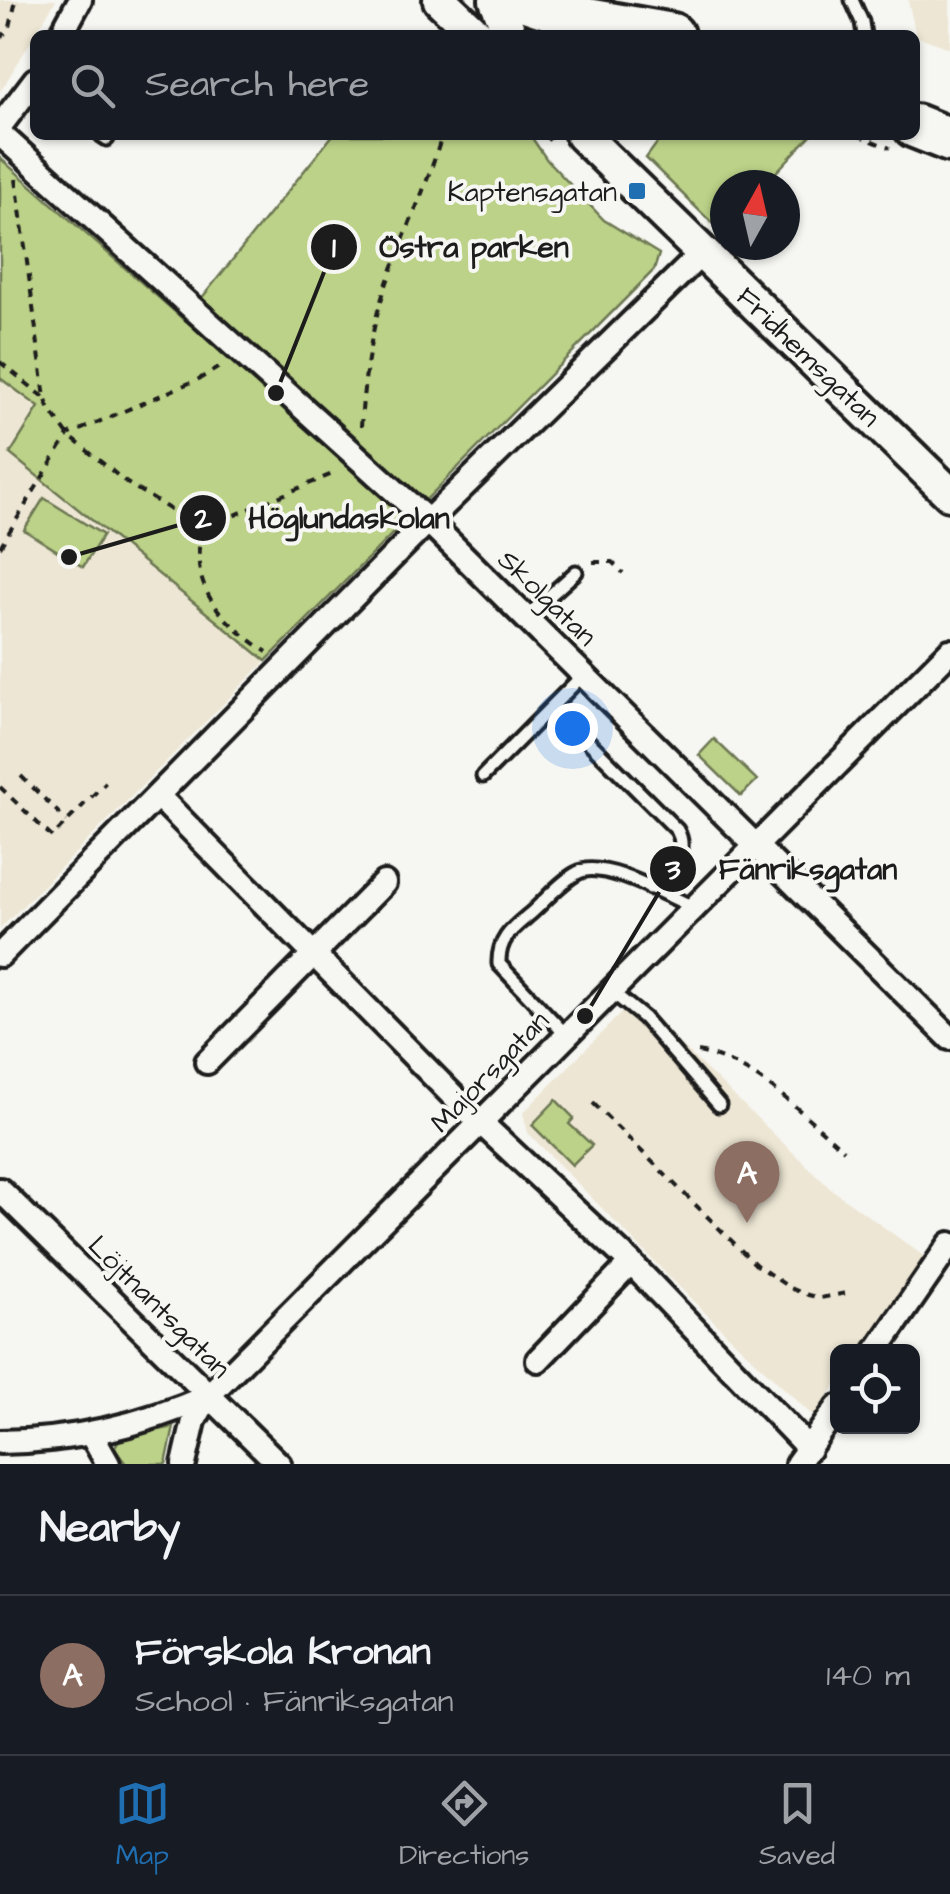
<!DOCTYPE html>
<html lang="en">
<head>
<meta charset="utf-8">
<style>
  body { margin:0; font-family:"Architects Daughter",sans-serif; background:#20242c; color:#f1f3f6 }
  .controls { position:absolute; right:30px; bottom:30px; display:grid; overflow:hidden; border-radius:15px; box-shadow:0 2px 8px #0004 }
  .controls button { width:90px; height:90px; display:grid; place-items:center; padding:0; border:0; border-bottom:2px solid #363941; background:#171b24; color:#f1f3f6; font:50px sans-serif }
  .compass { position:absolute; left:710px; top:170px; width:90px; height:90px; border-radius:50%; background:#171b24; box-shadow:0 2px 8px #0004; rotate:8deg }
  .you { position:absolute; left:572px; top:728px; width:35px; height:35px; margin:-25px; border:8px solid #fff; border-radius:50%; background:#1a73e8; box-shadow:0 0 0 15px #1a73e833 }
  .badge { display:grid; place-items:center; width:65px; height:65px; border-radius:50%; background:#1f6fb2; color:#fff; font-size:32px; font-weight:700 }
  .pin { position:absolute; translate:-50% -82px; filter:drop-shadow(0 2px 5px #0008) }
  .pin::after { content:''; position:absolute; top:52px; width:35px; height:30px; background:inherit; clip-path:polygon(0 0,100% 0,50% 100%) }
  .list { margin:0; padding:0; list-style:none }
  h2 { display:flex; justify-content:space-between; align-items:center; height:130px; margin:0; padding:0 40px; font-size:42px }
  h2 small { font-size:32px; font-weight:400; color:#9ea1a6 }
  .list li { display:grid; grid-template-columns:65px 1fr auto; gap:30px; align-items:center; box-sizing:border-box; height:160px; padding:0 40px; border-top:2px solid #363941 }
  .list b { display:block; font-size:38px; white-space:nowrap }
  .list p { margin:0; font-size:32px; white-space:nowrap; color:#9ea1a6 }
  .list em { font-size:32px; font-style:normal; color:#9ea1a6 }
  .icon { flex:none; width:55px; height:55px; fill:none; stroke:currentColor; stroke-width:2; stroke-linecap:round; stroke-linejoin:round }
  .map { position:relative; flex:none; width:950px; height:1464px; overflow:hidden }
  .search { position:absolute; background:#171b24; box-shadow:0 2px 8px #0004; left:30px; right:30px; top:30px; height:110px; display:flex; align-items:center; gap:25px; box-sizing:border-box; padding:0 35px; border-radius:15px; color:#9ea1a6; font-size:38px }
  .sheet { height:290px; background:#171b24 }
  nav { display:flex; justify-content:space-around; align-items:center; box-sizing:border-box; height:140px; border-top:2px solid #363941; background:#171b24; font-size:28px; color:#9ea1a6 }
  nav a { display:grid; justify-items:center; gap:5px }
  nav .on { color:#1f6fb2 }
  .map>svg:first-child { display:block }
  .built { fill:#ede6d4 }
  .green { fill:#bcd288; stroke:#6c7752; stroke-width:2.5 }
  .lines { fill:none; stroke-linecap:round; stroke-linejoin:round }
  .lane-casing { stroke:#1c1c1c; stroke-width:19 }
  .street-casing { stroke:#1c1c1c; stroke-width:30 }
  .secondary-casing { stroke:#1c1c1c; stroke-width:40 }
  .highway-casing { stroke:#1c1c1c; stroke-width:50 }
  .path { stroke:#1c1c1c; stroke-width:4; stroke-dasharray:8 8; stroke-linecap:butt }
  .lane { stroke:#f6f6f2; stroke-width:11 }
  .street { stroke:#f6f6f2; stroke-width:22 }
  .secondary { stroke:#f6f6f2; stroke-width:32 }
  .highway { stroke:#f6f6f2; stroke-width:42 }
  .poi-dot { fill:#1f6fb2; stroke:#f6f6f2; stroke-width:4 }
  .labels { text-anchor:middle; stroke-width:8; stroke-linejoin:round; paint-order:stroke }
  .poi-label { font-size:28px; fill:#1c1c1c; stroke:#f6f6f2; text-anchor:end }
  .street-label { font-size:28px; fill:#1c1c1c; stroke:#f6f6f2 }
  .leader { fill:none; stroke:#1c1c1c; stroke-width:4 }
  .callout-dot { fill:#1c1c1c; stroke:#f6f6f2; stroke-width:4 }
  .mark-label { font-size:30px; text-anchor:middle; font-weight:bold; fill:#fff }
  .callout-label { font-size:30px; text-anchor:middle; font-weight:bold; fill:#1c1c1c; stroke:#f6f6f2; stroke-width:8; stroke-linejoin:round; paint-order:stroke }
</style>
</head>
<body>
<div class="map">
<svg width="950" height="1464" viewBox="0 0 950 1464">
  <rect width="100%" height="100%" fill="#f6f6f2"/>
  <filter id="ink" filterUnits="userSpaceOnUse"><feTurbulence type="fractalNoise" baseFrequency=".01" numOctaves="2"/><feDisplacementMap in="SourceGraphic" scale="20" xChannelSelector="R" yChannelSelector="G"/><feConvolveMatrix kernelMatrix="1 2 1 2 8 2 1 2 1" color-interpolation-filters="sRGB"/></filter>
  <g filter="url(#ink)">
    <!-- built -->
    <path class="built" d="M 0,0 L 56,0 L 0,92 Z
      M 908,0 L 950,0 L 950,48 L 916,36 Z
      M 0,378 L 39,407 L 10,454 L 266,661 L 0,929 Z
      M 634,1000 L 831,1189 L 925,1257 L 859,1351 L 838,1352 L 837,1383 L 814,1417 L 699,1307 L 528,1133 L 523,1113 Z"/>
    <!-- green -->
    <path class="green" d="M 333,135 L 530,135 L 547,160 L 604,220 L 659,254 L 654,270 L 266,661 L 10,454 L 39,407 L 0,378 L 0,158 L 184,320 Z
      M 663,135 L 811,135 L 764,185 L 725,185 L 725,226 L 720,231 L 646,158 Z
      M 44,498 L 103,535 L 83,567 L 24,530 Z
      M 714,739 L 757,780 L 741,796 L 699,755 Z
      M 556,1100 L 574,1118 L 569,1124 L 592,1145 L 572,1165 L 532,1125 Z
      M 174,1427 L 166,1464 L 126,1464 L 114,1448 L 120,1438 Z"/>
    <g class="lines">
      <!-- lane casing -->
      <g class="lane-casing">
        <path id="lane" d="M 852,0 L 862,22 L 864,35
          M 101,135 L 107,139
          M 526,617 L 576,572
          M 587,740 L 677,830 C 691,855 667,870 650,888
          M 483,776 L 584,674
          M 612,992 L 644,1018 L 719,1105
          M 566,1035 L 499,964 C 498,939 512,929 530,914 C 545,901 560,882 577,873 C 601,858 668,896 693,907"/>
      </g>
      <!-- street casing -->
      <g class="street-casing">
        <path id="street" d="M 61,35 L 80,0
          M 0,126 L 35,80
          M 0,134 L 428,521 L 950,1038
          M 158,796 L 464,1107 L 631,1263 L 809,1449
          M 0,955 L 428,521 L 702,253
          M 207,1062 L 384,883
          M 0,1190 L 279,1464
          M 876,1352 L 950,1244
          M 538,1360 L 631,1263
          M 91,1434 L 108,1464
          M 0,1442 C 72,1441 143,1425 208,1396
          M 184,1464 L 194,1421 L 208,1396 L 950,651
          M 797,1464 L 838,1407"/>
      </g>
      <!-- secondary casing -->
      <g class="secondary-casing">
        <path id="secondary" d="M 440,0 L 477,35
          M 496,0 L 510,35
          M 582,135 L 950,494"/>
      </g>
      <!-- highway casing -->
      <g class="highway-casing">
        <path id="highway" d="M 526,0 L 586,20 L 672,35
          M 915,126 L 950,140"/>
      </g>
      <!-- path -->
      <path class="path" d="M 0,39 L 10,27 L 16,0
        M 544,135 L 554,144
        M 857,135 L 890,148
        M 16,179 L 45,398 L 50,410 L 68,435 L 127,483 L 202,529 L 337,472
        M 0,362 L 45,398
        M 361,427 C 363,388 368,350 378,311 C 395,251 425,195 442,135
        M 202,531 C 187,589 224,623 267,652
        M 0,547 L 68,435 L 201,378 L 221,366
        M 593,562 L 612,562 L 623,573
        M 21,776 L 67,821
        M 0,787 L 52,837 L 106,782
        M 698,1052 C 758,1064 799,1112 844,1150
        M 593,1103 L 756,1265 L 790,1288 L 808,1295 L 820,1298 L 846,1293"/>
      <!-- lane -->
      <use href="#lane" class="lane"/>
      <!-- street -->
      <use href="#street" class="street"/>
      <!-- secondary -->
      <use href="#secondary" class="secondary"/>
      <!-- highway -->
      <use href="#highway" class="highway"/>
    </g>
  </g>
  <!-- markers -->
  <rect class="poi-dot" x="627" y="181" width="20" height="20" rx="5"/>
  <g class="labels">
    <!-- poi labels -->
    <g class="poi-label">
      <text x="617" y="201">Kaptensgatan</text>
    </g>
    <!-- street labels -->
    <g class="street-label">
      <text transform="translate(809 356) rotate(44)" y="10">Fridhemsgatan</text>
      <text transform="translate(548 597) rotate(44)" y="10">Skolgatan</text>
      <text transform="translate(489 1071) rotate(-46)" y="10">Majorsgatan</text>
      <text transform="translate(160 1306) rotate(45)" y="10">Löjtnantsgatan</text>
    </g>
  </g>
  <!-- callouts -->
  <path class="leader" d="M276 393L334 247M69 557L203 518M585 1016L673 869"/>
  <g class="callout-dot">
    <circle cx="276" cy="393" r="10"/>
    <circle cx="69" cy="557" r="10"/>
    <circle cx="585" cy="1016" r="10"/>
    <circle cx="334" cy="247" r="25"/>
    <circle cx="203" cy="518" r="25"/>
    <circle cx="673" cy="869" r="25"/>
  </g>
  <g class="mark-label">
    <text x="334" y="257">1</text>
    <text x="203" y="528">2</text>
    <text x="673" y="879">3</text>
  </g>
  <g class="callout-label">
    <text x="474" y="257">Östra parken</text>
    <text x="349" y="528">Höglundaskolan</text>
    <text x="808" y="879">Fänriksgatan</text>
  </g>
</svg>
<div class="controls">
<button><svg class="icon" aria-label="locate" viewBox="0 0 24 24"><circle cx="12" cy="12" r="6"/><path d="M12 2v4M12 18v4M2 12h4M18 12h4"/></svg></button>
</div>
<svg class="compass" viewBox="-18 -18 36 36"><path d="M0-13l5 13h-10z" fill="#e53935"/><path d="M0 13l5-13h-10z" fill="#9ea1a6"/></svg>
<div class="you"></div>
<div class="pin badge" style="left:747px;top:1223px;background:#8d6e63">A</div>
<div class="search"><svg class="icon" aria-label="search" viewBox="0 0 24 24"><circle cx="10" cy="10" r="6"/><path d="M15 15l6 6"/></svg>Search here</div>
</div>
<section class="sheet">
<h2>Nearby<small></small></h2>
<ul class="list">
<li><span class="badge" style="background:#8d6e63">A</span><div><b>Förskola Kronan</b><p>School · Fänriksgatan</p></div><em>140 m</em></li>
</ul>
</section>
<nav>
<a class="on"><svg class="icon" aria-label="map" viewBox="0 0 24 24"><path d="M3 6l6-2 6 2 6-2v14l-6 2-6-2-6 2zM9 4v14M15 6v14"/></svg>Map</a>
<a><svg class="icon" aria-label="directions" viewBox="0 0 24 24"><path d="M12 3l9 9-9 9-9-9zM9 14v-3h6M13 9l2 2-2 2"/></svg>Directions</a>
<a><svg class="icon" aria-label="saved" viewBox="0 0 24 24"><path d="M7 4h10v16l-5-4-5 4z"/></svg>Saved</a>
</nav>
</body>
</html>
